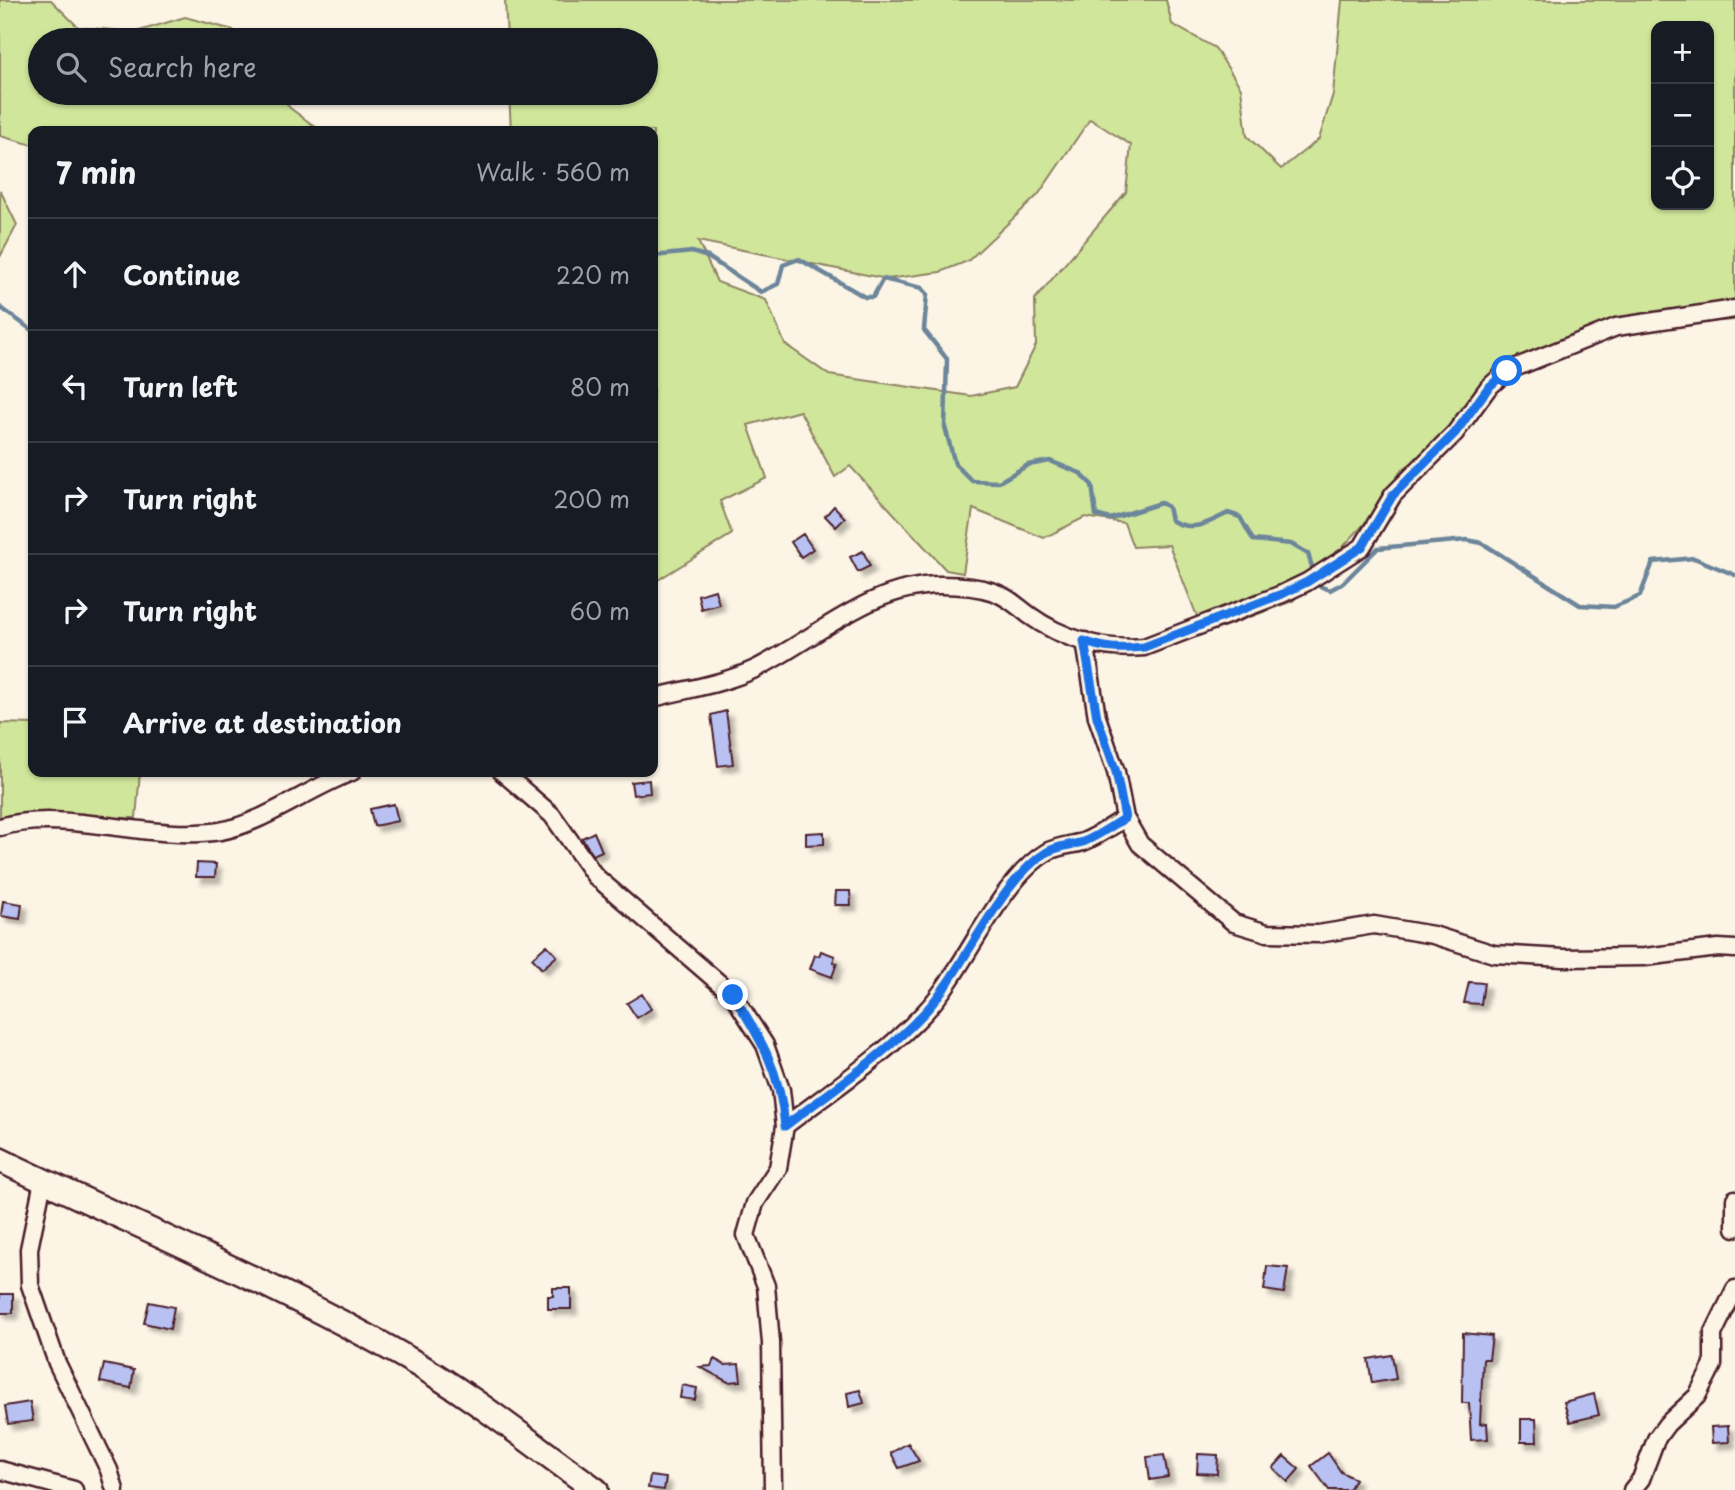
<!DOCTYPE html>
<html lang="en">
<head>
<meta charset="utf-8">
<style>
  body { margin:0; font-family:"Playpen Sans",sans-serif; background:#20242c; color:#f1f3f6 }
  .controls { position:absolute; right:21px; top:21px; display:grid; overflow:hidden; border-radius:14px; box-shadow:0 2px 5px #0004 }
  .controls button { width:63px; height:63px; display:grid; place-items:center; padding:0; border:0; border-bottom:2px solid #363941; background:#171b24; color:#f1f3f6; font:35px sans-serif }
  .stop { position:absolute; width:21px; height:21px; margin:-16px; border:5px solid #1a73e8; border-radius:50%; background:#fff }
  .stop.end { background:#1a73e8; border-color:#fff; box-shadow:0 2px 7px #0008 }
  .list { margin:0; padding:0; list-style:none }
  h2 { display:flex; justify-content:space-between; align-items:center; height:91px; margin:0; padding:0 28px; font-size:30px }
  h2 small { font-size:23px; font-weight:400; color:#9ea1a6 }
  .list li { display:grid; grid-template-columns:46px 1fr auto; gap:21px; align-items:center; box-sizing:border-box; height:112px; padding:0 28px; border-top:2px solid #363941 }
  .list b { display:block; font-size:26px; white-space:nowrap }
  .list em { font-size:23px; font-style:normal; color:#9ea1a6 }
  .icon { flex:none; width:38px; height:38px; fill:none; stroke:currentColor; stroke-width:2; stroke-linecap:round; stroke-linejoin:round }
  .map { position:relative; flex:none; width:1735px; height:1490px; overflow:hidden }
  .search { position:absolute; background:#171b24; box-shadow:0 2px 5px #0004; left:28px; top:28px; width:630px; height:77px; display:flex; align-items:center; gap:18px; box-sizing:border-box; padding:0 24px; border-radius:38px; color:#9ea1a6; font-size:26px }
  .panel { position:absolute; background:#171b24; box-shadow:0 2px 5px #0004; left:28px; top:126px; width:630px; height:651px; border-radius:14px }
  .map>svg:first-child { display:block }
  .green { fill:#d0e69b; stroke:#8d8263; stroke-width:2; fill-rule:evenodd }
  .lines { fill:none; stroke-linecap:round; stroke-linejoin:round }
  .stream { stroke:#6c859a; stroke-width:4.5 }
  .building { fill:#b8c1f2; stroke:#4a1f2b; stroke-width:2; filter:url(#shadow) }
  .street-casing { stroke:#4a1f2b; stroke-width:21 }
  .secondary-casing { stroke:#4a1f2b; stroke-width:28 }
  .street { stroke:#fcf5e5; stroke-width:16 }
  .secondary { stroke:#fcf5e5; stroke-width:23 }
  .route { stroke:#1a73e8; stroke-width:9 }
</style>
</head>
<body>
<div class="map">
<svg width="1735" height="1490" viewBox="0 0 1735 1490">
  <defs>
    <filter id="shadow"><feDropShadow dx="5.5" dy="5.5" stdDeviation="2" flood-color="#0004"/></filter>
  </defs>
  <rect width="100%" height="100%" fill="#fcf5e5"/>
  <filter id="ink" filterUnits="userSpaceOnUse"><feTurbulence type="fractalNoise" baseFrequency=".0143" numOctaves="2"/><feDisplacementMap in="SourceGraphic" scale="14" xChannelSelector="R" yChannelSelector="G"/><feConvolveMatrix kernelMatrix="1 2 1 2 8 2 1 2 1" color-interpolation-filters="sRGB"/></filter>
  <g filter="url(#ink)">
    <!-- green -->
    <path class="green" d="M 0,0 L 51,0 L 78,27 L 136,32 L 185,17 L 233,30 L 241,40 L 40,40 L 40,93 L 279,93 L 290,108 L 321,131 L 33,131 L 33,145 L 0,136 Z
      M 505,0 L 1166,0 L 1172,24 L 1215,48 L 1241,88 L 1247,136 L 1281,169 L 1319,139 L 1333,94 L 1342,0 L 1735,0 L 1735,320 L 1644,325 L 1564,344 L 1504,363 L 1445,437 L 1401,471 L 1367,521 L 1293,601 L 1204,634 L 1169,545 L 1133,547 L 1124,523 L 1085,517 L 1044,538 L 973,509 L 963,573 L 946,570 L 850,466 L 835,477 L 800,411 L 748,425 L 767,478 L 720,501 L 732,534 L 653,583 L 653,131 L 511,131 L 509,93 L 646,93 L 646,40 L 507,40 ZM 1656,26 L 1709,26 L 1709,205 L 1656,205 ZM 1090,119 L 1131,145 L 1126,192 L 1035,299 L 1036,345 L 1015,387 L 971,396 L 829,375 L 785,344 L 766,300 L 717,282 L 698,241 L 887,279 L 940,272 L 968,261 L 1038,195 Z
      M 0,190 L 17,225 L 0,257 Z
      M 0,723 L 33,724 L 33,772 L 140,772 L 136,818 L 0,817 Z"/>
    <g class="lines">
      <!-- stream -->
      <path class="stream" d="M 653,256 L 692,252 L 708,257 L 761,292 L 778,284 L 783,265 L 799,259 L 865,297 L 873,297 L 883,279 L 922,288 L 927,294 L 924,330 L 947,359 L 945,427 L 955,464 L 972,481 L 999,482 L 1028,465 L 1050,461 L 1080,473 L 1092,485 L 1096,515 L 1110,519 L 1161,503 L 1168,507 L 1171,520 C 1192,533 1208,523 1228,513 L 1240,517 L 1253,540 L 1291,544 L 1308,554 L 1314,573
        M 0,307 L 33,331
        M 1317,581 L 1319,586 L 1330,590 L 1343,583 L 1378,548 L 1467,540 L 1482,543 L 1580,605 L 1614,607 L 1640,596 L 1653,562 L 1694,558 L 1735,575"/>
    </g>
    <!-- building -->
    <path class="building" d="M 834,506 L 845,518 L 836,527 L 825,516 Z
      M 803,534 L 813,549 L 801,557 L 791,542 Z
      M 863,551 L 870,566 L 858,572 L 850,557 Z
      M 715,590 L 719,604 L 701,609 L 698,595 Z
      M 726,711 L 733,764 L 718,766 L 711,715 Z
      M 649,780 L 650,793 L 633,795 L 631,782 Z
      M 394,804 L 398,821 L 374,826 L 370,809 Z
      M 594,832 L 602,851 L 593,855 L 582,838 Z
      M 824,832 L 824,844 L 806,845 L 806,833 Z
      M 197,863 L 216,864 L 215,877 L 196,877 Z
      M 836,891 L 850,891 L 851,905 L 835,905 Z
      M 3,901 L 22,904 L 20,919 L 1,916 Z
      M 547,945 L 557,956 L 542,969 L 532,958 Z
      M 821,951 L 835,956 L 833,962 L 837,963 L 832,977 L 810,969 L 815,955 L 819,956 Z
      M 1469,982 L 1484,983 L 1481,1004 L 1464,1003 Z
      M 642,994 L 651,1009 L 637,1018 L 627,1003 Z
      M 1267,1266 L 1288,1268 L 1284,1293 L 1264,1290 Z
      M 553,1288 L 571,1288 L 571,1309 L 548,1309 L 548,1296 L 553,1296 Z
      M 0,1294 L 13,1294 L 13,1313 L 0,1313 Z
      M 149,1302 L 174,1307 L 170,1329 L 144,1323 Z
      M 1463,1333 L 1492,1336 L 1489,1359 L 1483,1359 L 1480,1424 L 1487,1423 L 1488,1439 L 1471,1440 L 1469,1403 L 1462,1403 Z
      M 1392,1355 L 1396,1379 L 1372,1383 L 1368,1359 Z
      M 714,1359 L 725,1365 L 739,1364 L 741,1381 L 728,1382 L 700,1367 L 711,1366 Z
      M 104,1364 L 134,1370 L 131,1388 L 100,1382 Z
      M 682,1385 L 697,1388 L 695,1400 L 680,1398 Z
      M 860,1390 L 864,1403 L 849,1407 L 847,1393 Z
      M 1594,1394 L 1599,1415 L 1570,1422 L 1564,1402 Z
      M 30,1402 L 33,1421 L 8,1424 L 5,1406 Z
      M 1521,1419 L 1536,1419 L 1537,1442 L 1521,1442 Z
      M 1728,1426 L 1729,1442 L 1712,1443 L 1711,1427 Z
      M 908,1443 L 919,1461 L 899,1468 L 891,1453 Z
      M 1328,1453 L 1341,1472 L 1355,1479 L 1349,1490 L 1329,1490 L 1311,1466 Z
      M 1198,1454 L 1218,1455 L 1217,1474 L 1197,1473 Z
      M 1164,1455 L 1168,1477 L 1150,1480 L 1147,1457 Z
      M 1284,1456 L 1299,1469 L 1288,1482 L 1273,1468 Z
      M 650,1476 L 666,1478 L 664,1490 L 648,1488 Z"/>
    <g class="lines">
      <!-- street casing -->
      <g class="street-casing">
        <path id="street" d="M 1085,641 L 1097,717 L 1116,772 L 1125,818 L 1140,844 L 1234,923 L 1267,933 L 1318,934 L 1374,925 L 1433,935 L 1494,954 L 1563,958 L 1645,957 L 1718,948 L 1735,949
          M 653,698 C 687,689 723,684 755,669 C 816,639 869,585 941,585 C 957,585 979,587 994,592 C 1008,597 1017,606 1029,615 C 1062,639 1104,651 1144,647 L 1282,594 L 1307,582 L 1362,547 L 1393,495 L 1455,433 L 1488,388 L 1507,371 L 1616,327 L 1735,309
          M 502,772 L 552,815 L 595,876 L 733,995 L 765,1045 L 781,1090 L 785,1126 L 778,1168 L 755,1203 L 746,1235 L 766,1286 L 771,1343 L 773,1490
          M 0,827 C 67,808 149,842 220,831 C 262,824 309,788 352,772
          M 785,1126 C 832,1090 884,1056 925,1012 C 966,969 998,881 1047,852 C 1057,846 1072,845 1083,842 C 1098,836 1112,826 1125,818
          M 43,1181 L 29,1249 L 30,1285 L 57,1363 L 109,1470 L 115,1490
          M 1735,1199 L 1735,1228
          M 0,1470 L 74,1490
          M 1632,1490 L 1641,1479 L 1656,1439 L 1667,1424 L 1697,1396 L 1713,1365 L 1713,1334 L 1735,1289"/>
      </g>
      <!-- secondary casing -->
      <g class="secondary-casing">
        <path id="secondary" d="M 0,1160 C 135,1225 274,1283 405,1357 C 472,1395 533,1445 596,1490"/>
      </g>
      <!-- street -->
      <use href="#street" class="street"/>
      <!-- secondary -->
      <use href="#secondary" class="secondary"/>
    </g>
  </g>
  <g class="lines" filter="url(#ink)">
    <!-- route -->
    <path class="route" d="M 733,995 C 762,1040 780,1071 785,1126 C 832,1090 884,1056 925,1012 C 965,969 999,881 1047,852 C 1057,846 1072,845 1083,842 C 1098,836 1111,826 1125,818 L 1116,772 L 1097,717 L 1084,641 C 1105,650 1122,649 1144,647 L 1282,594 L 1307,582 L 1362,547 L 1393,495 L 1455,433 L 1488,388 L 1507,371"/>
  </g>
</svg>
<div class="controls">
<button>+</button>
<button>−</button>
<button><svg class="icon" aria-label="locate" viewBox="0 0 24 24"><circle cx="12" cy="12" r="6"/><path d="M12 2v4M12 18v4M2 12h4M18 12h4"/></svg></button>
</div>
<div class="stop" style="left:1507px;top:371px"></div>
<div class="stop end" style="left:733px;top:995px"></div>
<div class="search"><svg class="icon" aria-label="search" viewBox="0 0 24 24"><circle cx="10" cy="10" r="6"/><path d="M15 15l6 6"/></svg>Search here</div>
<section class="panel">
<h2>7 min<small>Walk · 560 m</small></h2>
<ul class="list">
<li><svg class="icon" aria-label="ahead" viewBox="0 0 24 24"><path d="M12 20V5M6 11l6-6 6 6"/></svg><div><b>Continue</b></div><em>220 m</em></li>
<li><svg class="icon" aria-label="left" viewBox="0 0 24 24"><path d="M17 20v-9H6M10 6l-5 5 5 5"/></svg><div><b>Turn left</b></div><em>80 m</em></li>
<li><svg class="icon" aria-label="right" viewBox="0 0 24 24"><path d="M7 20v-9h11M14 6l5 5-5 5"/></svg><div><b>Turn right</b></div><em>200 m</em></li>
<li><svg class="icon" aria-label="right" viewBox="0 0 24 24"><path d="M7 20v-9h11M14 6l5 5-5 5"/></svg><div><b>Turn right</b></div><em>60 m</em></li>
<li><svg class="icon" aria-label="arrive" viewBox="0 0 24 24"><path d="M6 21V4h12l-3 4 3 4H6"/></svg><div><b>Arrive at destination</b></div></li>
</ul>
</section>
</div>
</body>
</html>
